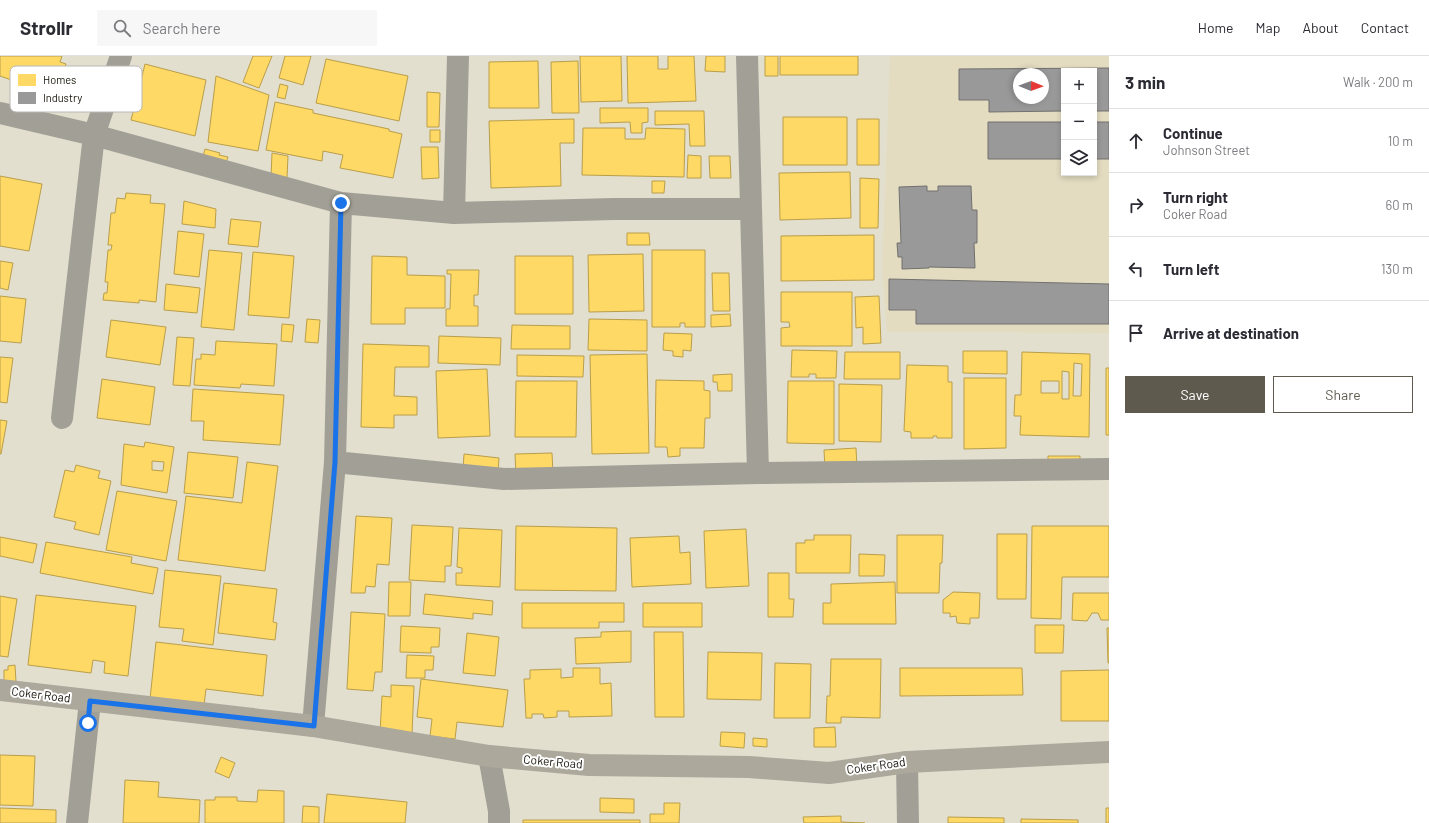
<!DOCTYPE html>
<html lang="en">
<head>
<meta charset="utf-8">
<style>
  body { margin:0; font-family:Barlow,sans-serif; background:#f7f7f7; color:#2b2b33 }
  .controls { position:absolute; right:12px; top:12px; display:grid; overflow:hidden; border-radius:0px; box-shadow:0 2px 6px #0003 }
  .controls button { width:36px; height:36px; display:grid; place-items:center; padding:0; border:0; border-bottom:1px solid #e1e1e2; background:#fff; color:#2b2b33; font:20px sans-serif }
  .compass { position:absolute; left:1013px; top:12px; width:36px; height:36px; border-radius:50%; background:#fff; box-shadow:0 2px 6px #0003; rotate:91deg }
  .stop { position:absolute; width:12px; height:12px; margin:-9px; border:3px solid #1a73e8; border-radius:50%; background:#fff }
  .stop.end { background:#1a73e8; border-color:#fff; box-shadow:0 1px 4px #0008 }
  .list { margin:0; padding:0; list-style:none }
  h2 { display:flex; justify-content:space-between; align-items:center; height:52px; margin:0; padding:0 16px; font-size:17px }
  h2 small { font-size:13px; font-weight:400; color:#7c7c81 }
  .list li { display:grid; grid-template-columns:26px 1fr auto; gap:12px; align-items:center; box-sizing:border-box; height:64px; padding:0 16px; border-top:1px solid #e1e1e2 }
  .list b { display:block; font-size:15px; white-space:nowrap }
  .list p { margin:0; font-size:13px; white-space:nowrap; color:#7c7c81 }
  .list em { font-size:13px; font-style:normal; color:#7c7c81 }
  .actions { display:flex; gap:8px; padding:12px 16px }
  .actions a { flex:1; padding:9px 0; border:1px solid #5e5a4e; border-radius:0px; text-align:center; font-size:14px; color:#5e5a4e }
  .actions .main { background:#5e5a4e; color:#fff }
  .icon { flex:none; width:22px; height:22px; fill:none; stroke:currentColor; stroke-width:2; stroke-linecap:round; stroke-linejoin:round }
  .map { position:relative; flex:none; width:1109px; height:767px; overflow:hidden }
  header { display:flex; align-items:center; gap:24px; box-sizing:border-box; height:56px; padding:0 20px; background:#fff; border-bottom:1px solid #e1e1e2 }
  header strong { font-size:19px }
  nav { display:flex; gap:22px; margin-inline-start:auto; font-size:14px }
  .search { width:280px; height:36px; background:#f7f7f7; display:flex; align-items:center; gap:10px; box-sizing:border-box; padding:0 14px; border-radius:0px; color:#7c7c81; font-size:15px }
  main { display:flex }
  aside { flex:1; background:#fff }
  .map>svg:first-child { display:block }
  .built { fill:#e3dcc1; fill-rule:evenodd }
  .homes { fill:#ffd966; stroke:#b99e4a; fill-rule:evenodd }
  .industry { fill:#999; stroke:#72716e; fill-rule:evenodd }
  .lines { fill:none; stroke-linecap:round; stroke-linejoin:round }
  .street { stroke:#a2a096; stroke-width:22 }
  .secondary { stroke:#aca89c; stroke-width:22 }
  .route { stroke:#1a73e8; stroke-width:5 }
  .labels { text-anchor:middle; stroke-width:4; stroke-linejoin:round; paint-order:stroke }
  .street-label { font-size:12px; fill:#161309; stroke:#fff }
  .key { fill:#fff; stroke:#b9b8b5; stroke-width:1 }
  .key-label { font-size:11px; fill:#161309 }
</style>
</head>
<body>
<header>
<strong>Strollr</strong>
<div class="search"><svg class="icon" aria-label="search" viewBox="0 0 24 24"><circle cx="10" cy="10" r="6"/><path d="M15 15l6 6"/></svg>Search here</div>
<nav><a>Home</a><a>Map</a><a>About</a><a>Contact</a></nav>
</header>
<main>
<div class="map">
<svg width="1109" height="767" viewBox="0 0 1109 767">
  <rect width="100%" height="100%" fill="#e3dfcf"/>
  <!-- built -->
  <path class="built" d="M 890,0 L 1109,0 L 1109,277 L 887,276 L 882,213 ZM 1064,15 L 1094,15 L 1094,117 L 1064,117 ZM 1019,18 L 1043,18 L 1043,42 L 1019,42 Z"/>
  <!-- homes -->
  <path class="homes" d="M 0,0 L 62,0 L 60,6 L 66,8 L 54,39 L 0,20 Z
    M 253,0 L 272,0 L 259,32 L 243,26 Z
    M 285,0 L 311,0 L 303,29 L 279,22 Z
    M 580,0 L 621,0 L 622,45 L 581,46 Z
    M 627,0 L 658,0 L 658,13 L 668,13 L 668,0 L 694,0 L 696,45 L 628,47 Z
    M 706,0 L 725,0 L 725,16 L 705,15 Z
    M 765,0 L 778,0 L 778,20 L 765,20 Z
    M 780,0 L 858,0 L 858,19 L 780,19 Z
    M 326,3 L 408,20 L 399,65 L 316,47 Z
    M 538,5 L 539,52 L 489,52 L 489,6 Z
    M 578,5 L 579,57 L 552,57 L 551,6 Z
    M 145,8 L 206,24 L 195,80 L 131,64 Z
    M 216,20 L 269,39 L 258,95 L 208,86 Z
    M 280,28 L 288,30 L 285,43 L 277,41 Z
    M 427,36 L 440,37 L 439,71 L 427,71 Z
    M 275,46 L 313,54 L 313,57 L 389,73 L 389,75 L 402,78 L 393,122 L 340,112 L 343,99 L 323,95 L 322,105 L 266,94 Z
    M 600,52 L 648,52 L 648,66 L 642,67 L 642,77 L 631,77 L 630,66 L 600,67 Z
    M 655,55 L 704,55 L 705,90 L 690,90 L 689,68 L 655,69 Z
    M 783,61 L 847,61 L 847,109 L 783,109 Z
    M 574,63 L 574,87 L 560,87 L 561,130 L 491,132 L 489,65 Z
    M 857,63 L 879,63 L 879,109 L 857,109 Z
    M 583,72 L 625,72 L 625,83 L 645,83 L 646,72 L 685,73 L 684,121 L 582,119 Z
    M 430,74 L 440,74 L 440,86 L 430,86 Z
    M 421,91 L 438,91 L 439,122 L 422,123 Z
    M 205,93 L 220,97 L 219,99 L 228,101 L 226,106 L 201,107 Z
    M 272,97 L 288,100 L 287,122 L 271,121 Z
    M 688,99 L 701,100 L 701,122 L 687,122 Z
    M 709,100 L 730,100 L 731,122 L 710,122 Z
    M 850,116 L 851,162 L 780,164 L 779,117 Z
    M 0,120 L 42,128 L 29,195 L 0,190 Z
    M 860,122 L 879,123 L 878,172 L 860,172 Z
    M 652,125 L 665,125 L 664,137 L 652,137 Z
    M 126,137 L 151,139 L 150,147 L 165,148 L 156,246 L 139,244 L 139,247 L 103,244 L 104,237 L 107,237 L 108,226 L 105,226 L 108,194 L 111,194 L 112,189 L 108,189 L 111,157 L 115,157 L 117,142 L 125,143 Z
    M 184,145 L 216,153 L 215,172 L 182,168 Z
    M 231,163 L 261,166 L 258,191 L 228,188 Z
    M 178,175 L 204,178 L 199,221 L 174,218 Z
    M 627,177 L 649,177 L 650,189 L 627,189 Z
    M 874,179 L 874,224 L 781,225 L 781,180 Z
    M 209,194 L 242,197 L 234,274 L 201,271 Z
    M 652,194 L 705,194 L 705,271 L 685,271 L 685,267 L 680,267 L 680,271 L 652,271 Z
    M 253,196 L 294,200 L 289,262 L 248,259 Z
    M 643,198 L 644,255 L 589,256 L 588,199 Z
    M 372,200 L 407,201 L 407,219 L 445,220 L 445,252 L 405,252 L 405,268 L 371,268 Z
    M 515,200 L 573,200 L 573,258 L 515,258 Z
    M 0,205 L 13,207 L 8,234 L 0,232 Z
    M 447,214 L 479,214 L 478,239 L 474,239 L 474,250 L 478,250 L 478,270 L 446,270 L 446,253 L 450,253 L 451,218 L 447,218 Z
    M 712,217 L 729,217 L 730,255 L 713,255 Z
    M 166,228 L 200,232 L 197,257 L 164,254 Z
    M 781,236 L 852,236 L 852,290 L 781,290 L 781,272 L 790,271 L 789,266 L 781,266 Z
    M 0,240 L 26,243 L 21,287 L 0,285 Z
    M 879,240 L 881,287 L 863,288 L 863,271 L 856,272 L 855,241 Z
    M 730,258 L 731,270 L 711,271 L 711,259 Z
    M 307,263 L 320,264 L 318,287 L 305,286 Z
    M 589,263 L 647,264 L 647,295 L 588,294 Z
    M 111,264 L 166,271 L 160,309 L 106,301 Z
    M 282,268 L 294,269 L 292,286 L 281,285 Z
    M 512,269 L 570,270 L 570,293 L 511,293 Z
    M 664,277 L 692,278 L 691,295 L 683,294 L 683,301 L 673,300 L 673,295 L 663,294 Z
    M 439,280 L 501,282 L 500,309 L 438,307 Z
    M 177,281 L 194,282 L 190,330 L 173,329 Z
    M 216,285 L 277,288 L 274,330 L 241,328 L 240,332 L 194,329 L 196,303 L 201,303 L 201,298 L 215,299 Z
    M 363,288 L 429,290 L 429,311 L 395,311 L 394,340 L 417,341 L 417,359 L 394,359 L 394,372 L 361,371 Z
    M 792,294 L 837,295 L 836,322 L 816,322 L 816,318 L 809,318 L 809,321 L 791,321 Z
    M 963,295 L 1007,295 L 1007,318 L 963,317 Z
    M 845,296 L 900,296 L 900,323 L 844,323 Z
    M 1022,296 L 1090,298 L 1089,381 L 1020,379 L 1021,360 L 1014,360 L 1015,339 L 1021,339 ZM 1074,307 L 1082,308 L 1081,340 L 1073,340 ZM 1062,315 L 1069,316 L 1069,343 L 1062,343 ZM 1041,325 L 1059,325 L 1059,337 L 1041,337 Z
    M 647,298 L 649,397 L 592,398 L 590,299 Z
    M 517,299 L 584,300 L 583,321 L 517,320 Z
    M 0,301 L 13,302 L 7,347 L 0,346 Z
    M 907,309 L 948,310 L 948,326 L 952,326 L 952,382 L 937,382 L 937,380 L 933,380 L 933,382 L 911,382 L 911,376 L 904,375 Z
    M 1106,312 L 1109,312 L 1109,379 L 1106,379 Z
    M 487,313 L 490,380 L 438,382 L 436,315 Z
    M 732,318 L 732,335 L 718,335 L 717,326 L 713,326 L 713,319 Z
    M 964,322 L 1006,322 L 1006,392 L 964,393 Z
    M 102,323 L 155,331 L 150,369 L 97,362 Z
    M 656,324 L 704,325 L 704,334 L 710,335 L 710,362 L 705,362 L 704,392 L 680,392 L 680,400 L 668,401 L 667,391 L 655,391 Z
    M 516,325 L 577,325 L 576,381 L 515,381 Z
    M 788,325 L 834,325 L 834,388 L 787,387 Z
    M 839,328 L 882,329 L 881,386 L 839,385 Z
    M 193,333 L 284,339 L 280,389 L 203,384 L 204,365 L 191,365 Z
    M 0,364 L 7,365 L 1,398 L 0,398 Z
    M 145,386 L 174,391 L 167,437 L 121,429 L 124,388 L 144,391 ZM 152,405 L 164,406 L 163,415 L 152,414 Z
    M 856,392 L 857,412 L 825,413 L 824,394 Z
    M 188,396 L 238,401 L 233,442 L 184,437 Z
    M 552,397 L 553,418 L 516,420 L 515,398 Z
    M 464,398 L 499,402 L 498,416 L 463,414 Z
    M 1048,400 L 1080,400 L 1080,412 L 1048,412 Z
    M 247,406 L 278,410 L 265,515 L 178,504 L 186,440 L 242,447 Z
    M 76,409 L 100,415 L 98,422 L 111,425 L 99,479 L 74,473 L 76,466 L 54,461 L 65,414 L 74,416 Z
    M 117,435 L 177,445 L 166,505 L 106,494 Z
    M 356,460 L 392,462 L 389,509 L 377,508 L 375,531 L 366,530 L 365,537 L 351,537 Z
    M 412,469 L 453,471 L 451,510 L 445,510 L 445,526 L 409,524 Z
    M 516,470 L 617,472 L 616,535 L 515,534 Z
    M 1032,470 L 1109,470 L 1109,521 L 1062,521 L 1061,563 L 1031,562 Z
    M 459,472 L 502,474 L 500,531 L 456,529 L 456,517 L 462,517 L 462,512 L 457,511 Z
    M 746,473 L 749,530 L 706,532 L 704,475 Z
    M 997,478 L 1027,478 L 1026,543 L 997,543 Z
    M 814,479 L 851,479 L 850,517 L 796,517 L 796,487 L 805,487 L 805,484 L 814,484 Z
    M 897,479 L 943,479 L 942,507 L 940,507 L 939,537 L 897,537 Z
    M 679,480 L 680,497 L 690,496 L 691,528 L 632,531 L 630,482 Z
    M 0,481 L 37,488 L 33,507 L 0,500 Z
    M 46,486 L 132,501 L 131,507 L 158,512 L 153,538 L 40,517 Z
    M 859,498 L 885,499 L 884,520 L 859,520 Z
    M 165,514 L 221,520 L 213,589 L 182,585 L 184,573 L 159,571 Z
    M 768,517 L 789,517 L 789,543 L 794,543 L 793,561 L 768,561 Z
    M 389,526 L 411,526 L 410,560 L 388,560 Z
    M 895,526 L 896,568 L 823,568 L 823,547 L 831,547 L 831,528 Z
    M 224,527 L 277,533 L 273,566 L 277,567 L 275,584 L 218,577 Z
    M 953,536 L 980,537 L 979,562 L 970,562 L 970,568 L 957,567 L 956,560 L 950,561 L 950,557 L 943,557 L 943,544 Z
    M 1073,537 L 1109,537 L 1109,564 L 1101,564 L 1098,557 L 1092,557 L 1087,565 L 1072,564 Z
    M 425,538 L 493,545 L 492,559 L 473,557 L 473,563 L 423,558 Z
    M 36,539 L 136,550 L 128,620 L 104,617 L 105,606 L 93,604 L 91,617 L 28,609 Z
    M 0,540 L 17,543 L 8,601 L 0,600 Z
    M 522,547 L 624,547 L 624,566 L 599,566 L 599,572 L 522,572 Z
    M 643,547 L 702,547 L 702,571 L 643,571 Z
    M 351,556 L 385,558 L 382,616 L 375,616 L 373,635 L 347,633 Z
    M 1035,569 L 1064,569 L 1063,597 L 1035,597 Z
    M 401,570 L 440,572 L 439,591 L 431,591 L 431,597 L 400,596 Z
    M 1107,572 L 1109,572 L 1109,607 L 1108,607 Z
    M 631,575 L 631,606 L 576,608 L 575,582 L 601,581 L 601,576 Z
    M 654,576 L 683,576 L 684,661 L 655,661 Z
    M 467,577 L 499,581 L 495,620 L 463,617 Z
    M 156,586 L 267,599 L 263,640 L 206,633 L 204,649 L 150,643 Z
    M 708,596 L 762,597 L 761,644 L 707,643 Z
    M 407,599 L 434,600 L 433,614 L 425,614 L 425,622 L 406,622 Z
    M 831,603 L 881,603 L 880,662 L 841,661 L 841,667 L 826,667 L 827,640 L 830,640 Z
    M 775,607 L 811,608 L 810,662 L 774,662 Z
    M 15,609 L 16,626 L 4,626 L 4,614 L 8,614 L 8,610 Z
    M 573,612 L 600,612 L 600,628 L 611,627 L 612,660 L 569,661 L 569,655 L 557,655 L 557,661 L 544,662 L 543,658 L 532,658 L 532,662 L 526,662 L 524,623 L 530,623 L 530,614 L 561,613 L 561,622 L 573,621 Z
    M 900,612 L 1022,612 L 1023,639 L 900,640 Z
    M 1109,614 L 1109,665 L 1061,665 L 1061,615 Z
    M 421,623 L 508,634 L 503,671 L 457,666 L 455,683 L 430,680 L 432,663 L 417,661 Z
    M 391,629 L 414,630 L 412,678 L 380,677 L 382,640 L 391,641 Z
    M 835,671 L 836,691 L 814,691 L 814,672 Z
    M 721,676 L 745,677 L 744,692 L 720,690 Z
    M 753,682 L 767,683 L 767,691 L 753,690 Z
    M 0,699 L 35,700 L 33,750 L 0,749 Z
    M 221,701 L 235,707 L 229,722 L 215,716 Z
    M 125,724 L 159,726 L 158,741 L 200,744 L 199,767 L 123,767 Z
    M 258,734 L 284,735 L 284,767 L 205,767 L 205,744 L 215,744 L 215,741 L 237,741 L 237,745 L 257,746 Z
    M 327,738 L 407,746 L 405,767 L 324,767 Z
    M 600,742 L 634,743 L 634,757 L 600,756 Z
    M 664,747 L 680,747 L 679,767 L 650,767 L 650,758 L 664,758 Z
    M 303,750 L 319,751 L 319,767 L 302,767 Z
    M 0,752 L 56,754 L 56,767 L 0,767 Z
    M 1106,752 L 1109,752 L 1109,767 L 1106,767 Z
    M 841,760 L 841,766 L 865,767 L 804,767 L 803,761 Z
    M 948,761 L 1004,762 L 1004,767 L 948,767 Z
    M 1021,763 L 1078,764 L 1078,767 L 1021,767 Z
    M 523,764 L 640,764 L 640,767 L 523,767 Z"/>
  <!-- industry -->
  <path class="industry" d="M 1109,12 L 1109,55 L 1094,55 L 1094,15 L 1064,15 L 1064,55 L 989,56 L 989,44 L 959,44 L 959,13 ZM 1019,18 L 1043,18 L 1043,42 L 1019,42 Z
    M 988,66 L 1064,66 L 1064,103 L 988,103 Z
    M 1094,66 L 1109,66 L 1109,103 L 1094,103 Z
    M 927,130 L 927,135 L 938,135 L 938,130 L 971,130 L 972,154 L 977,154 L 977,187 L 974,187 L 975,212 L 929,211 L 929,212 L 902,213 L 902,201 L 898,201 L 897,187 L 901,187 L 899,131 Z
    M 889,223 L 1109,228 L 1109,268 L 916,268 L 916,254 L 889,254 Z"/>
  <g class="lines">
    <!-- street -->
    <path class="street" d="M 747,0 L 758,417
      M 0,57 L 94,79 L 341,147 L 454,157 L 614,153 L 751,153
      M 454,157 L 458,0
      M 62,362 L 94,79 L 121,0
      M 335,406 L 504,423 L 758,417 L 1109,413
      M 313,670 L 335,406 L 341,147
      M 489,700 L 499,755 L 499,767
      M 907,706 L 908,767
      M 77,767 L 90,645"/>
    <!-- secondary -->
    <path class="secondary" d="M 0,634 L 313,670 L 489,700 L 589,709 L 749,711 L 829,717 L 907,706 L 1109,696"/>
  </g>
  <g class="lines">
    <!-- route -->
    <path class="route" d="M 88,667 L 90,645 L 314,670 L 335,406 L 341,147"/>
  </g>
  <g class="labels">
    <!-- street labels -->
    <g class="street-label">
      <text transform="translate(41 639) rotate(7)" y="4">Coker Road</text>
      <text transform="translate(553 706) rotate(5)" y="4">Coker Road</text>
      <text transform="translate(876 710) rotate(-8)" y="4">Coker Road</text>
    </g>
  </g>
  <!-- legend -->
  <rect x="10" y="10" width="132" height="46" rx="6" class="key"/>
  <rect x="18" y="18" width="18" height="12" fill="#ffd966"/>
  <rect x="18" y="36" width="18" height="12" fill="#999"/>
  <g class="key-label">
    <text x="43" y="28">Homes</text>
    <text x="43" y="46">Industry</text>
  </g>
</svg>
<div class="controls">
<button>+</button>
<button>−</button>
<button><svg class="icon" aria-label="layers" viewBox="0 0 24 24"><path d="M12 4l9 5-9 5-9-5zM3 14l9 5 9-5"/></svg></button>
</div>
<svg class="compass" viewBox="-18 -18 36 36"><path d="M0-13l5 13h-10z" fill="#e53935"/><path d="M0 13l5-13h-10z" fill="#7c7c81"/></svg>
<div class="stop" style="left:88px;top:667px"></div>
<div class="stop end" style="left:341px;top:147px"></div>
</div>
<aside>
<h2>3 min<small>Walk · 200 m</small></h2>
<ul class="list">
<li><svg class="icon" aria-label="ahead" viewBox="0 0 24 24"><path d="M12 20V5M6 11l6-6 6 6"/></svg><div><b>Continue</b><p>Johnson Street</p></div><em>10 m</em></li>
<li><svg class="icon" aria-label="right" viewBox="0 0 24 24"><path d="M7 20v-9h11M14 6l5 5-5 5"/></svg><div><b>Turn right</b><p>Coker Road</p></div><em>60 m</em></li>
<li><svg class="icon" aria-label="left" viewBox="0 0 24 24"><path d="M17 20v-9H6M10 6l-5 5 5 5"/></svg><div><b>Turn left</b></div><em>130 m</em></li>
<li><svg class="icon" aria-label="arrive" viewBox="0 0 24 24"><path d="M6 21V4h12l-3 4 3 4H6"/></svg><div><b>Arrive at destination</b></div></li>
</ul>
<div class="actions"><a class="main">Save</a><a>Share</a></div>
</aside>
</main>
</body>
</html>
